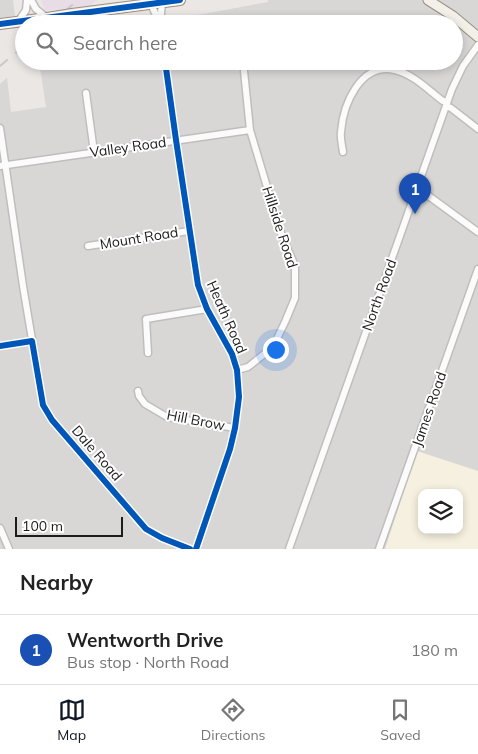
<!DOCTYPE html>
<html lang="en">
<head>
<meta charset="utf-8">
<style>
  body { margin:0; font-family:Mulish,sans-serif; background:#f2f2f2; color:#222 }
  .controls { position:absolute; right:15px; bottom:15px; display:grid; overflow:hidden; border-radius:10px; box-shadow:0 2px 8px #0003 }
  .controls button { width:45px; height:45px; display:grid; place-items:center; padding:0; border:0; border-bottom:1px solid #e0e0e0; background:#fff; color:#222; font:25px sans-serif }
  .scale { position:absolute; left:15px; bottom:12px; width:108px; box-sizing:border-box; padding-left:5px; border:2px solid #1c1c1c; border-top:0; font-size:14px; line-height:18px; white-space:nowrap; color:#1c1c1c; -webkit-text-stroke:4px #fff; paint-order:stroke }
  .you { position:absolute; left:275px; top:349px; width:18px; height:18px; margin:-12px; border:4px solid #fff; border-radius:50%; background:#1a73e8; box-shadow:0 0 0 8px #1a73e833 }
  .badge { display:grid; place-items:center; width:32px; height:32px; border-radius:50%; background:#111827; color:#fff; font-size:16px; font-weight:700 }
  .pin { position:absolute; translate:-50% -41px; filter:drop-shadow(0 1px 2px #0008) }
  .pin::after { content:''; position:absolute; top:26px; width:18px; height:15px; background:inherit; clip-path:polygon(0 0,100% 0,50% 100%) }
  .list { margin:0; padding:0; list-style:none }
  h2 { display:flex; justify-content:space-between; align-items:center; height:65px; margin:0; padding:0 20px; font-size:21px }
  h2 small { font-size:16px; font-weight:400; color:#767676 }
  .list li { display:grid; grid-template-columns:32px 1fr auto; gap:15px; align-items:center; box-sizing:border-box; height:70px; padding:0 20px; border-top:1px solid #e0e0e0 }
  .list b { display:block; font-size:19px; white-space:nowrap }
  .list p { margin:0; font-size:16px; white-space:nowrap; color:#767676 }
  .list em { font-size:16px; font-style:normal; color:#767676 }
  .icon { flex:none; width:28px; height:28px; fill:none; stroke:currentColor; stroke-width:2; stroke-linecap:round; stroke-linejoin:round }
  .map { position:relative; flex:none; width:478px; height:549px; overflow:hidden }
  .search { position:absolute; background:#fff; box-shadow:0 2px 8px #0003; left:15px; right:15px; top:15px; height:55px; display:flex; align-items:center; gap:12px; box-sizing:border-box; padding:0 18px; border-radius:28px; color:#767676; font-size:19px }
  .sheet { height:135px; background:#fff }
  nav { display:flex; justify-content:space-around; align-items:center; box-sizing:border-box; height:70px; border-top:1px solid #e0e0e0; background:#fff; font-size:14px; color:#767676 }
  nav a { display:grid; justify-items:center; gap:2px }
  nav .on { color:#111827 }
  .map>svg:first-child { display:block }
  .residential { fill:#d9d7d6; fill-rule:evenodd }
  .industrial { fill:#e8dde6 }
  .education { fill:#f5f0df; fill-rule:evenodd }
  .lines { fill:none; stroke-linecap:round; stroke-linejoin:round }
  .street-casing { stroke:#c0bebd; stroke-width:9 }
  .secondary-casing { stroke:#94917e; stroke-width:11 }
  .primary-casing { stroke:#a09083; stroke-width:12 }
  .street { stroke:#fcfbfb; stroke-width:6 }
  .secondary { stroke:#f2f0e9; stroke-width:9 }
  .primary { stroke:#f0e8e3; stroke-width:10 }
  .rail { stroke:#c9c8c8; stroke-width:2; stroke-dasharray:10 10; stroke-linecap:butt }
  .primary-bridge-casing { stroke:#a09083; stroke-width:12; stroke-linecap:butt }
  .primary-bridge { stroke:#f0e8e3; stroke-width:10 }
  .cycleway-casing { stroke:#fff; stroke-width:9 }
  .cycleway { stroke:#0057b8; stroke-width:6 }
  .labels { text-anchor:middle; stroke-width:4; stroke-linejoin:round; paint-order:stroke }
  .street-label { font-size:14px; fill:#1c1c1c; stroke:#fff }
</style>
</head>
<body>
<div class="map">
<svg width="478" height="549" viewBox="0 0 478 549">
  <rect width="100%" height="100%" fill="#eae7e5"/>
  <!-- residential -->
  <path class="residential" d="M 0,0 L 13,0 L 15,16 L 0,18 Z
    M 268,0 L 478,0 L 478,549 L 0,549 L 0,84 L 7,78 L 11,112 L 46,107 L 39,61 L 454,61 L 454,24 L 177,24 L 187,17 L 268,2 ZM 422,493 L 459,493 L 459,530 L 422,530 Z
    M 142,16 L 152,24 L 94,24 Z"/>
  <!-- industrial -->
  <path class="industrial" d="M 41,0 L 97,0 L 89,7 L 45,10 Z"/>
  <!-- education -->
  <path class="education" d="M 417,451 L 478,471 L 478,549 L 385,549 ZM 422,493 L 459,493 L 459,530 L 422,530 Z"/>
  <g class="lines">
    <!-- street casing -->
    <g class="street-casing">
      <path id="street" d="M 31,0 L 36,9 L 47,18
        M 151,4 L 159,22
        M 18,22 L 26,10 L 27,0
        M 73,24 L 78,13
        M 160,24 L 162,3
        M 165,61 L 176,140 L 198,285 L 207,309 L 232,354 L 237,370 L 239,397 L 235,428 L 230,449 L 196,549
        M 86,93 L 94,152
        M 446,106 L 451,108 L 478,129
        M 0,128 L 23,286 L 43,405 L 52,420 L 146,529 L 162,538 L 190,549
        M 343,152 C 342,145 340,138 341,132 C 343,105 360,62 395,70 C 413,74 428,90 443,101 L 447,102
        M 0,166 L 250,130
        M 416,190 L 426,194 L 478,232
        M 88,246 L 189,231
        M 0,346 L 32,341
        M 148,353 L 146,319 L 207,309
        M 237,370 L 248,367 L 273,347 L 285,322 L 295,298 L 295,266 L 282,236 L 273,207 L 250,130 L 243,61
        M 138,391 L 139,396 L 145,404 L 167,417 L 235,428
        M 0,528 L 9,549
        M 289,549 L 452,89 L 463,66 L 478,45
        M 379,549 L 478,269"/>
    </g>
    <!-- secondary casing -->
    <g class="secondary-casing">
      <path id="secondary" d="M 428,0 L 453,16 L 478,37"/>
    </g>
    <!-- primary casing -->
    <g class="primary-casing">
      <path id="primary" d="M 72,14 L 180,0
        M 0,24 L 47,18"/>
    </g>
    <!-- street -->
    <use href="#street" class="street"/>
    <!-- secondary -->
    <use href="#secondary" class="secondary"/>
    <!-- primary -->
    <use href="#primary" class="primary"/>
    <!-- rail -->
    <path class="rail" d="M 50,24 L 78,0
      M 0,66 L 24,46"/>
    <!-- primary-bridge casing -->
    <g class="primary-bridge-casing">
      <path id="primary-bridge" d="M 47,18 L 72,14"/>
    </g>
    <!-- primary-bridge -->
    <use href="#primary-bridge" class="primary-bridge"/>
    <!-- cycleway casing -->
    <g class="cycleway-casing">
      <path id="cycleway" d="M 0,24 L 180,0
        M 165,61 L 176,140 L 198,285 L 207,309 L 232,354 L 237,370 L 239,397 L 235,428 L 230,449 L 196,549
        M 0,346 L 32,341 L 43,405 L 52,420 L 146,529 L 162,538 L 190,549"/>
    </g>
    <!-- cycleway -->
    <use href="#cycleway" class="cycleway"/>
  </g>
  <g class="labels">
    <!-- street labels -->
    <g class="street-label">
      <text transform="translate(128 147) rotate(-8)" y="5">Valley Road</text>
      <text transform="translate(280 227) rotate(72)" y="5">Hillside Road</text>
      <text transform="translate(139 238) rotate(-9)" y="5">Mount Road</text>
      <text transform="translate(379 295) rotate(-70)" y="5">North Road</text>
      <text transform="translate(227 317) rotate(66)" y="5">Heath Road</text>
      <text transform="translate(429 409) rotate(-71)" y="5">James Road</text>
      <text transform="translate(196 420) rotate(11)" y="5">Hill Brow</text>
      <text transform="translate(97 453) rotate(49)" y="5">Dale Road</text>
    </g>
  </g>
</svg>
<div class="controls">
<button><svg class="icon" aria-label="layers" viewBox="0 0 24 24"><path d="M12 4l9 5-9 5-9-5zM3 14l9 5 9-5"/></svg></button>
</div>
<div class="scale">100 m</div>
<div class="you"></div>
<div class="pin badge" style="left:415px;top:214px;background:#1a4fb4">1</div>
<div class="search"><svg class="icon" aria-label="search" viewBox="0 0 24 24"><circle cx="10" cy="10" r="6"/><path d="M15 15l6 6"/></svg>Search here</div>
</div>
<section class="sheet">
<h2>Nearby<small></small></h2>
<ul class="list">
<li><span class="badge" style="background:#1a4fb4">1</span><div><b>Wentworth Drive</b><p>Bus stop · North Road</p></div><em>180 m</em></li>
</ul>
</section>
<nav>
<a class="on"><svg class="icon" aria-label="map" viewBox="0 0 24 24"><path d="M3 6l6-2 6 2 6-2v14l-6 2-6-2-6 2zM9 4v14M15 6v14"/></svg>Map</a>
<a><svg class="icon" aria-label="directions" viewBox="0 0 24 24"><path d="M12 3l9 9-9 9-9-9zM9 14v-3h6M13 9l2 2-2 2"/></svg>Directions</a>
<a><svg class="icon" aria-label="saved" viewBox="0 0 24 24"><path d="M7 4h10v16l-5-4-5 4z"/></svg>Saved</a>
</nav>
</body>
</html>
